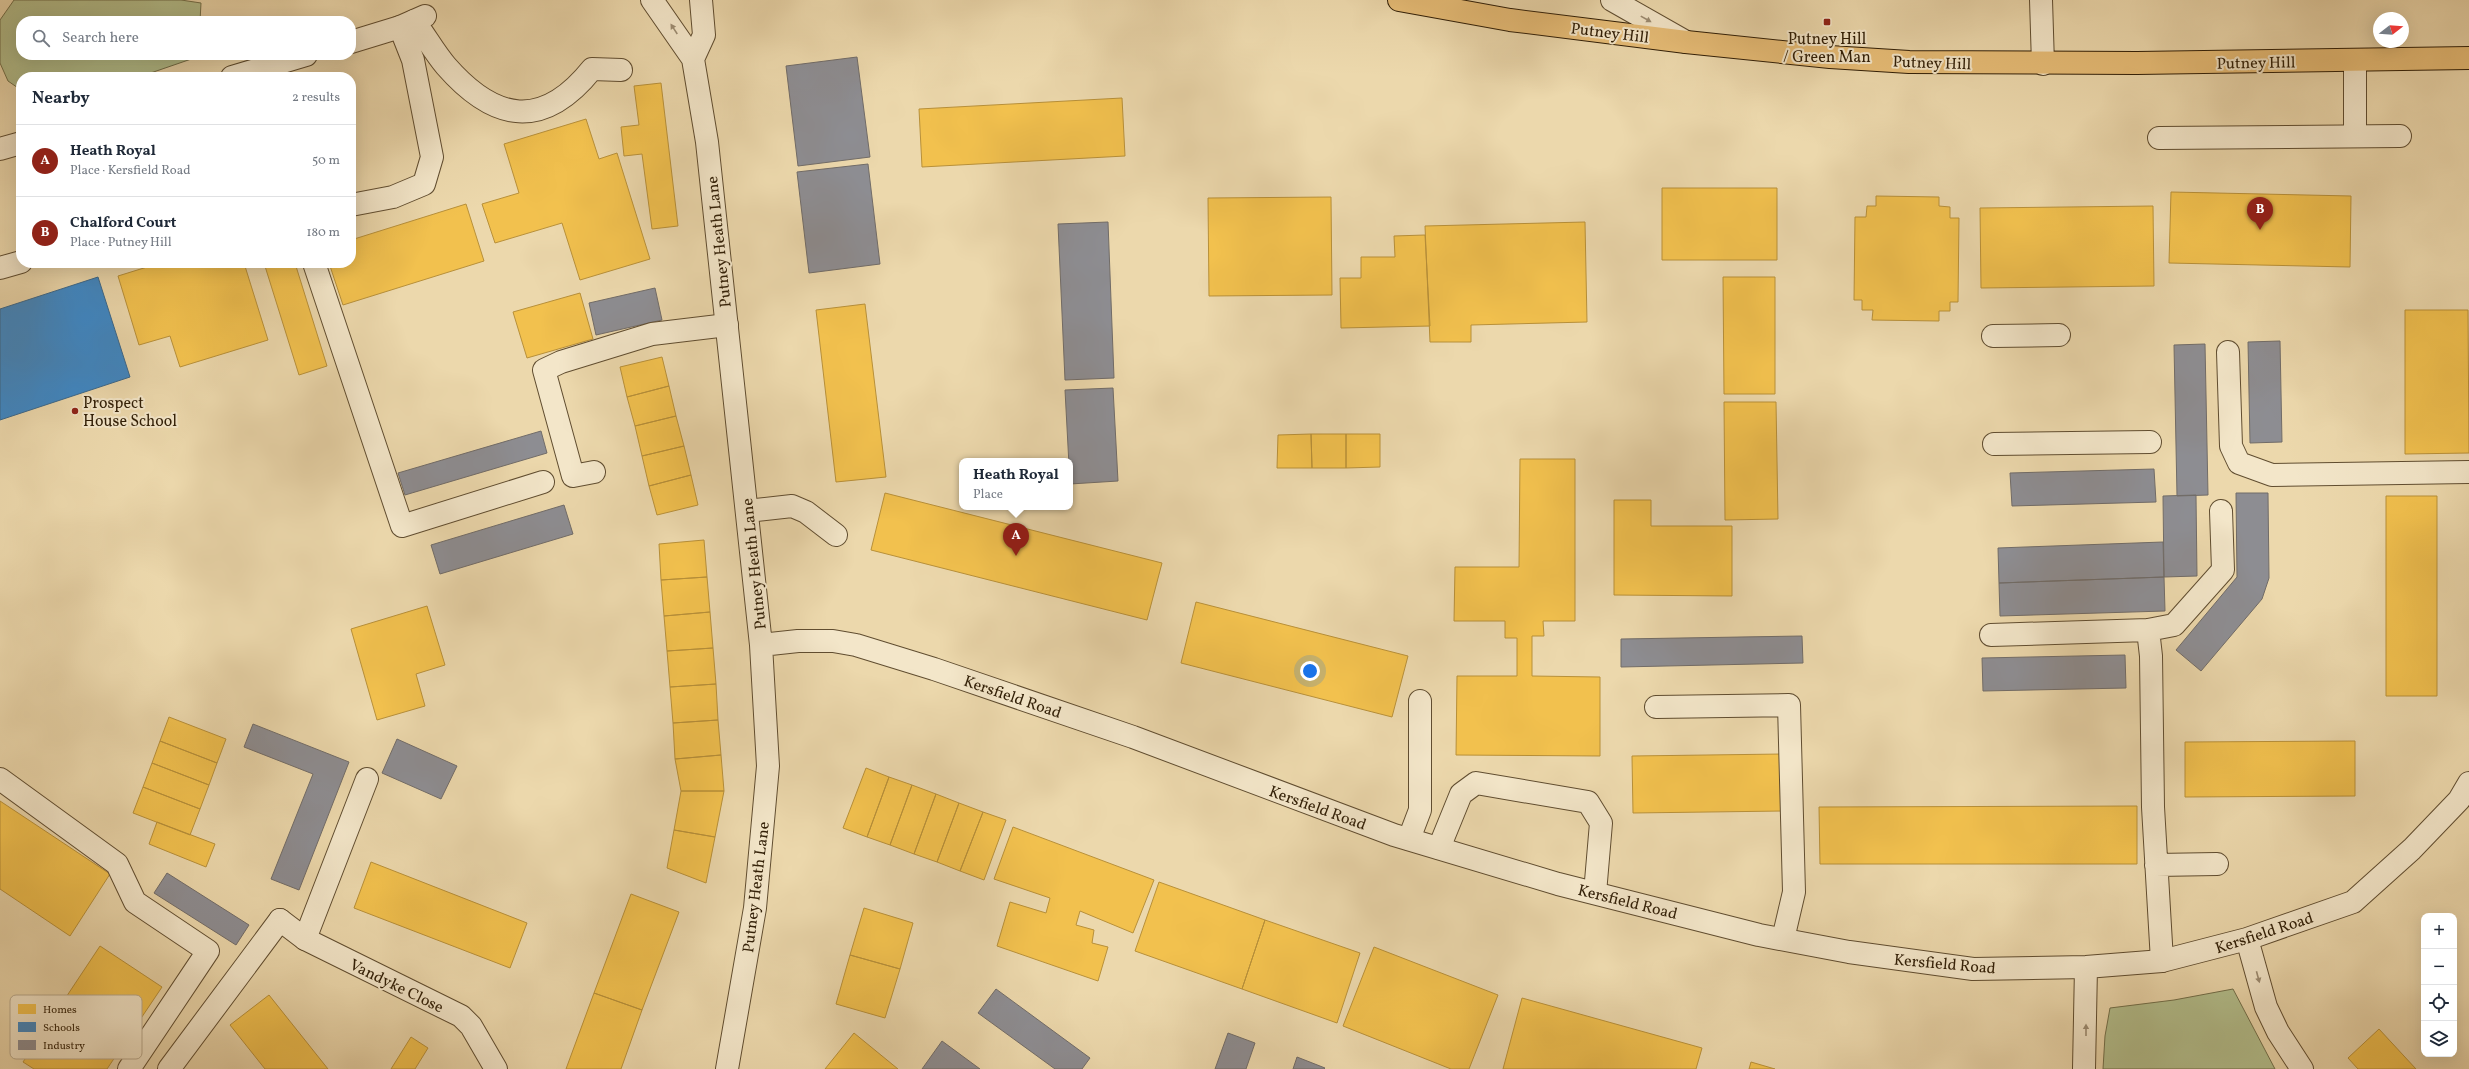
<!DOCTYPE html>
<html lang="en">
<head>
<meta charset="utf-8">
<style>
  body { margin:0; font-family:Vollkorn,serif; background:#f6f6f7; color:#1f2937 }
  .controls { position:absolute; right:12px; bottom:12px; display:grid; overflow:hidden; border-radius:8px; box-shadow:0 4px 16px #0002 }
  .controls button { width:36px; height:36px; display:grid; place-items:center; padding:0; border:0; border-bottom:1px solid #e0e1e3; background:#fff; color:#1f2937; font:20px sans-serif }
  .compass { position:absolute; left:2373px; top:12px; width:36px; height:36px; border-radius:50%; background:#fff; box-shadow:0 4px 16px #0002; rotate:73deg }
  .you { position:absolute; left:1310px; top:671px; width:14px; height:14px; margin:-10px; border:3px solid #fff; border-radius:50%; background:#1a73e8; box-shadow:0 0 0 6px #1a73e833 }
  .badge { display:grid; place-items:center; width:26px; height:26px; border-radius:50%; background:#8f2418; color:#fff; font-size:13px; font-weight:700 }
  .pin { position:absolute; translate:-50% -33px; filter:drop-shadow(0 1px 2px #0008) }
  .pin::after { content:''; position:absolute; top:21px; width:14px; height:12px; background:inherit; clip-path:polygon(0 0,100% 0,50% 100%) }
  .popup { position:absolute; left:959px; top:458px; width:114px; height:52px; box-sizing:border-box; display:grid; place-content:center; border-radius:8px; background:#fff; filter:drop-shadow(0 1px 3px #0005); font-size:13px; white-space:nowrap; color:#747a83 }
  .popup b { font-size:15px; color:#1f2937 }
  .popup::after { content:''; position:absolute; left:50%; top:100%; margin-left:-8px; border:8px solid transparent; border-top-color:#fff }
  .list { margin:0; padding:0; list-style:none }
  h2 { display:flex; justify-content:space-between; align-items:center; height:52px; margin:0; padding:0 16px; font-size:17px }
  h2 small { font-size:13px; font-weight:400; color:#747a83 }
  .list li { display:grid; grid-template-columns:26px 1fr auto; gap:12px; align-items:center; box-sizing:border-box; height:72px; padding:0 16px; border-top:1px solid #e0e1e3 }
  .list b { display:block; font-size:15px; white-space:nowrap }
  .list p { margin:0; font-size:13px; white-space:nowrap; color:#747a83 }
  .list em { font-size:13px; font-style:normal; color:#747a83 }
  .icon { flex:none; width:22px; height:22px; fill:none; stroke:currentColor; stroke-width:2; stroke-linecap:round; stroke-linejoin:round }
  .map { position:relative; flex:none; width:2469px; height:1069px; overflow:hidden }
  .search { position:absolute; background:#fff; box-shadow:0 4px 16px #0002; left:16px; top:16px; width:340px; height:44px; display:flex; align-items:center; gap:10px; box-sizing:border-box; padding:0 14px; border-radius:16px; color:#747a83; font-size:15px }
  .panel { position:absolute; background:#fff; box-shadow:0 4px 16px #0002; left:16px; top:72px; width:340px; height:196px; border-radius:16px }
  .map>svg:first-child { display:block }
  .green { fill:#b3bf8d; stroke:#726f4a }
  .homes { fill:#f2c14e; stroke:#b89039 }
  .schools { fill:#3f88c5; stroke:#3b688c }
  .industry { fill:#8d8d92; stroke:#716c68 }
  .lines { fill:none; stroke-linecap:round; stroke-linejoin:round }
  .service-casing { stroke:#604d30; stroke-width:24 }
  .minor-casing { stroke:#604d30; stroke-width:24 }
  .tertiary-casing { stroke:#604d30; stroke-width:24 }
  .primary-casing { stroke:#311f07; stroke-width:24 }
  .service { stroke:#f3e6c9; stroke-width:22 }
  .minor { stroke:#f3e6c9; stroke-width:22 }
  .tertiary { stroke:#f3e6c9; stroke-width:22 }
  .primary { stroke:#e6bc76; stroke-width:22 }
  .oneway { fill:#9c8c72 }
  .poi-dot { fill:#8f2418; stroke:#f3e6c9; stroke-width:1.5 }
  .labels { text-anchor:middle; stroke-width:4; stroke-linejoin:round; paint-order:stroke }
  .street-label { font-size:16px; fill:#311f07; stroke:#f3e6c9 }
  .poi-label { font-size:16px; fill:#311f07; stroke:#f3e6c9 }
  .key { fill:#f3e6c9; stroke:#b9aa8f; stroke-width:1 }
  .key-label { font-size:11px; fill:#311f07 }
</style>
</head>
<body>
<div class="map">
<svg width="2469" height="1069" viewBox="0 0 2469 1069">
  <rect width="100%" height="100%" fill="#ecd8ac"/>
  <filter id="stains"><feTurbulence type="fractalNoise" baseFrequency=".005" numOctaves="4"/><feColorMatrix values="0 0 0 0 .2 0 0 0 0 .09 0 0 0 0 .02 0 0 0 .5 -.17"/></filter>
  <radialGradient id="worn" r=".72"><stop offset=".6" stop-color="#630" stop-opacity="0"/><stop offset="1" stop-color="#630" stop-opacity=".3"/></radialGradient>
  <!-- green -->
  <path class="green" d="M 14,0 L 181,0 L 201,3 L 200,21 L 21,21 L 21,55 L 200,56 L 139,77 L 21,77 L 21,90 L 8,81 L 0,63 L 0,20 Z
    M 2233,989 L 2275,1069 L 2103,1069 L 2105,1036 L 2110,1008 L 2174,1000 Z"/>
  <!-- homes -->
  <path class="homes" d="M 661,83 L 678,226 L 652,229 L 642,154 L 624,156 L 621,127 L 639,125 L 634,86 Z
    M 1122,98 L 1125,156 L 922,167 L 919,109 Z
    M 586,119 L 599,159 L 617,153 L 650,259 L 580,280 L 562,223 L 495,243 L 482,204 L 519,193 L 504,144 Z
    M 1662,188 L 1777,188 L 1777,260 L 1662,260 Z
    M 2171,192 L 2351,196 L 2350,267 L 2169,263 Z
    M 1876,196 L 1939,197 L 1939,206 L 1950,207 L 1950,218 L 1959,218 L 1958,302 L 1950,302 L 1950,311 L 1939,311 L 1939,321 L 1872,320 L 1873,310 L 1862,310 L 1862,300 L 1854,300 L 1855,217 L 1866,217 L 1867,206 L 1876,206 Z
    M 1331,197 L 1332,295 L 1209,296 L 1208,198 Z
    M 466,204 L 484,261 L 343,305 L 329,263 L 351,263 L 351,240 Z
    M 2153,206 L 2154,286 L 1981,288 L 1980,208 Z
    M 1585,222 L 1587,322 L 1471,325 L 1471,342 L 1430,342 L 1425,226 Z
    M 1425,235 L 1430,326 L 1341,328 L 1340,278 L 1361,278 L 1361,257 L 1395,257 L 1394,236 Z
    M 160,263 L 244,263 L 268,340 L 180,367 L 170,336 L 139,345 L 118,276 Z
    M 264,263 L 295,263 L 327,366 L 299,375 Z
    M 1723,277 L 1775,277 L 1775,394 L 1724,394 Z
    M 580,293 L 593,339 L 527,358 L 513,312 Z
    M 865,304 L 886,477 L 836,482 L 816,310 Z
    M 2405,310 L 2468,310 L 2469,453 L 2405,454 Z
    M 662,357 L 669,386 L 627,397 L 620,367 Z
    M 669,386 L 676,416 L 635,426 L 627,397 Z
    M 1724,402 L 1776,402 L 1778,519 L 1725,520 Z
    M 676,416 L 684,446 L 642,456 L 635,426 Z
    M 1311,434 L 1346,434 L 1346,468 L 1312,468 Z
    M 1311,434 L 1312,468 L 1277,468 L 1278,435 Z
    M 1346,434 L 1380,434 L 1380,467 L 1346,468 Z
    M 684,446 L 691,475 L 649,486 L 642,456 Z
    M 1520,459 L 1575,459 L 1575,621 L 1543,621 L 1544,636 L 1532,636 L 1532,676 L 1600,677 L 1600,756 L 1456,755 L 1457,676 L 1517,676 L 1517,638 L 1505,638 L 1505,621 L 1454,621 L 1455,567 L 1519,567 Z
    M 691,475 L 698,505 L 657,515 L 649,486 Z
    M 885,493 L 1162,563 L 1147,620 L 871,550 Z
    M 2386,496 L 2437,496 L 2437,696 L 2386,696 Z
    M 1614,500 L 1651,500 L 1651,526 L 1732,526 L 1732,596 L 1614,595 Z
    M 704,540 L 707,577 L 661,580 L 659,544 Z
    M 707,577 L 710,612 L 664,616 L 661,580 Z
    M 1196,602 L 1408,656 L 1392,717 L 1181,663 Z
    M 427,606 L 445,665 L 416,674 L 425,706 L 377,720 L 351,629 Z
    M 710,612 L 713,648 L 667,651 L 664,616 Z
    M 713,648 L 716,684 L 670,687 L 667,651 Z
    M 716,684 L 718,720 L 673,723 L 670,687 Z
    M 169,717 L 226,739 L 217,763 L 160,741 Z
    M 718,720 L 721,755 L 675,759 L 673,723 Z
    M 160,741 L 217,763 L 209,785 L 152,763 Z
    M 2355,741 L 2355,796 L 2185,797 L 2185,742 Z
    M 1783,754 L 1784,811 L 1633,813 L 1632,756 Z
    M 721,755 L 724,791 L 681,791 L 675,759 Z
    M 152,763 L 209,785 L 200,809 L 143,787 Z
    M 866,768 L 889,777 L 867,837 L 843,828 Z
    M 889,777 L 912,785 L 890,845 L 867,837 Z
    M 912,785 L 936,794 L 914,854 L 890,845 Z
    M 143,787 L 200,809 L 190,835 L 133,813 Z
    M 681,791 L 724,791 L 715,837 L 674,830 Z
    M 936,794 L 959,803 L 937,862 L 914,854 Z
    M 0,801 L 110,874 L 70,936 L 0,889 Z
    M 959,803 L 983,812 L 960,871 L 937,862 Z
    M 2137,806 L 2137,864 L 1820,864 L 1819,807 Z
    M 983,812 L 1006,820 L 984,880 L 960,871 Z
    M 157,822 L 215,844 L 206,867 L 149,844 Z
    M 1013,827 L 1154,880 L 1133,933 L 1080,911 L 1076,925 L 1094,930 L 1092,943 L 1108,947 L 1098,981 L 997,946 L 1010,902 L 1046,913 L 1050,898 L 994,879 Z
    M 674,830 L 715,837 L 706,883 L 667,868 Z
    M 371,862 L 527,923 L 510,968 L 354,908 Z
    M 1159,882 L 1265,920 L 1242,989 L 1135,951 Z
    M 631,894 L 679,912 L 642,1010 L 594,993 Z
    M 864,908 L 913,923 L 900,969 L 850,955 Z
    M 1265,920 L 1360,953 L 1337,1023 L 1242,989 Z
    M 100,946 L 162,987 L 107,1069 L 34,1069 L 23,1062 Z
    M 1374,947 L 1498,995 L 1469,1069 L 1451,1069 L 1343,1026 Z
    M 850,955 L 900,969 L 885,1018 L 836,1004 Z
    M 594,993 L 642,1010 L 621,1069 L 566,1069 Z
    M 269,995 L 328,1069 L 265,1069 L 230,1025 Z
    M 1522,998 L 1702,1048 L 1696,1069 L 1503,1069 Z
    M 2379,1029 L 2416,1069 L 2358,1069 L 2348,1058 Z
    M 854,1033 L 898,1069 L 825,1069 Z
    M 411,1037 L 428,1048 L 415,1069 L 391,1069 Z
    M 1751,1062 L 1775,1069 L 1749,1069 Z"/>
  <!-- schools -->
  <path class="schools" d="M 98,277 L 130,377 L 0,420 L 0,309 Z"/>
  <!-- industry -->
  <path class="industry" d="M 857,57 L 870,157 L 798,166 L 786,66 Z
    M 868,164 L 880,264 L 809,273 L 797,172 Z
    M 1108,222 L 1114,378 L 1065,380 L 1058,224 Z
    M 655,288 L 662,320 L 596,335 L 589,303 Z
    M 2280,341 L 2282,442 L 2250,443 L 2248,342 Z
    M 2205,344 L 2208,495 L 2177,496 L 2174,345 Z
    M 1113,388 L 1118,481 L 1070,484 L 1065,390 Z
    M 541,431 L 547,453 L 405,495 L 398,473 Z
    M 2154,469 L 2156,502 L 2012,506 L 2010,473 Z
    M 2236,493 L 2268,493 L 2269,578 L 2262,599 L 2201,671 L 2176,650 L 2237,577 Z
    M 2196,495 L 2197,576 L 2164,577 L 2163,496 Z
    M 564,505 L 573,534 L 440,574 L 431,545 Z
    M 2163,542 L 2164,577 L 1999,583 L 1998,548 Z
    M 2164,577 L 2165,611 L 2000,616 L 1999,583 Z
    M 1802,636 L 1803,663 L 1621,667 L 1621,639 Z
    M 2125,655 L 2126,688 L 1983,691 L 1982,658 Z
    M 253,724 L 349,762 L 299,890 L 271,879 L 313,774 L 244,747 Z
    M 397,739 L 457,766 L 441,799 L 382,773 Z
    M 167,873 L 249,925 L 236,945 L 154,893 Z
    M 996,989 L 1090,1058 L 1082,1069 L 1055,1069 L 978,1013 Z
    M 1228,1033 L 1255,1043 L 1246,1069 L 1215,1069 Z
    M 942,1041 L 980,1069 L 922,1069 Z
    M 1297,1057 L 1325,1068 L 1324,1069 L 1293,1069 Z"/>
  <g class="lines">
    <!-- service casing -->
    <g class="service-casing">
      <path id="service" d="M 414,21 C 425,35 434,52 446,66 C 495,122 543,130 592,69 L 621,70
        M 2355,61 L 2355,136
        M 2159,138 L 2400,136
        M 351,205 L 393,197 L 424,184 L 432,157 L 413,60 L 400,27
        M 314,263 L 402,526 L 543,482
        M 0,268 L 21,262
        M 1993,336 L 2059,335
        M 2228,352 L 2231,446 L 2239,463 L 2272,475 L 2469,472
        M 1994,444 L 2150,442
        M 594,472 L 573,476 L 544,370 L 561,362 L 652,334 L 727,325
        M 747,511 L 792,506 L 806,512 L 836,535
        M 2148,630 L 2151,656 L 2153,807 L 2162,961
        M 1991,635 L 2148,630 L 2174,625 L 2223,570 L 2221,511
        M 1656,707 L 1789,705 L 1794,892 L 1783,939
        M 0,779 L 117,864 L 135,902 L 208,951 L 129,1069
        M 1409,839 L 1420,810 L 1420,701
        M 1439,848 L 1461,794 L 1476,783 L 1588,802 L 1601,823 L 1595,893
        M 2156,865 L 2217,864
        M 305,939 L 367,779
        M 169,1069 L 280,920"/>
    </g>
    <!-- minor casing -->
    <g class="minor-casing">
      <path id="minor" d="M 652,0 L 693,59 L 707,142 L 761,645 L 768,766 L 755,908 L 727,1069
        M 2041,0 L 2043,64
        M 351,42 L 400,27 L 425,16
        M 693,59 L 704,35 L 701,0
        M 232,77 L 306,55
        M 0,149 L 21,143
        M 761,645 L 798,641 L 833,641 L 856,645 L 934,669 L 1133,737 L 1394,835 L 1558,884 L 1759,935 L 1849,952 L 1973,969 L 2086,967 L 2162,961 L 2247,939 L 2353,902 L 2412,849 L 2459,800 L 2469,783
        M 280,920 L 305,939 L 461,1016 L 471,1026 L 496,1069
        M 2247,939 L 2266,1007 L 2278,1032 L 2302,1069
        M 2084,1069 L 2086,967"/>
    </g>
    <!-- tertiary casing -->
    <g class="tertiary-casing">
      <path id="tertiary" d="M 1612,0 L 1686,42"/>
    </g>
    <!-- primary casing -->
    <g class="primary-casing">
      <path id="primary" d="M 1399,0 L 1510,20 L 1686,42 L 1830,57 L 1909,62 L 2137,63 L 2469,58"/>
    </g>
    <!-- service -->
    <use href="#service" class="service"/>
    <!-- minor -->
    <use href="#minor" class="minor"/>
    <!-- tertiary -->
    <use href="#tertiary" class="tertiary"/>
    <!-- primary -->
    <use href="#primary" class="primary"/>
  </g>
  <!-- one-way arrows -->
  <defs><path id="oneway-solid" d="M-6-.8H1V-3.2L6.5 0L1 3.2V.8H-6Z"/></defs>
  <g class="oneway">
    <use href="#oneway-solid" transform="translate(1646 19) rotate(29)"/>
    <use href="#oneway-solid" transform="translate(674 29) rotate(-123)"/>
    <use href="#oneway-solid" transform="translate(2258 977) rotate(75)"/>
    <use href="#oneway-solid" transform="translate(2086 1030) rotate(-90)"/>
  </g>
  <!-- markers -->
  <g class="poi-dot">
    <rect x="1823" y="18" width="8" height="8" rx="2"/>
    <circle cx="75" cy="411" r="4"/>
  </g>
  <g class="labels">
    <!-- street labels -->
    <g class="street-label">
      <text transform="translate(1610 32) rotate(7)" y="6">Putney Hill</text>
      <text transform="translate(1932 62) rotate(2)" y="6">Putney Hill</text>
      <text transform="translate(2256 62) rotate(-1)" y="6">Putney Hill</text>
      <text transform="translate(718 242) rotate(-96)" y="6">Putney Heath Lane</text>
      <text transform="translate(753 564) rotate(-96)" y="6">Putney Heath Lane</text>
      <text transform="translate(1013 696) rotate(19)" y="6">Kersfield Road</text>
      <text transform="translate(1318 807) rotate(20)" y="6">Kersfield Road</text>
      <text transform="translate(755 887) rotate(-83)" y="6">Putney Heath Lane</text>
      <text transform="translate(1628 901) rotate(14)" y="6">Kersfield Road</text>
      <text transform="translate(2264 932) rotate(-18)" y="6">Kersfield Road</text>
      <text transform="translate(1945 963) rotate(5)" y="6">Kersfield Road</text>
      <text transform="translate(397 985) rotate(26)" y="6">Vandyke Close</text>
    </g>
    <!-- poi labels -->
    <g class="poi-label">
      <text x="1827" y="44">Putney Hill<tspan x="1827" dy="18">/ Green Man</tspan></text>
      <text x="83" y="408" text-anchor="start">Prospect<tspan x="83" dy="18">House School</tspan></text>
    </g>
  </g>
  <!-- legend -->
  <rect x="10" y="995" width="132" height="64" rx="6" class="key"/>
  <rect x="18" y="1004" width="18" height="10" fill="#f2c14e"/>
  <rect x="18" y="1022" width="18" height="10" fill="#3f88c5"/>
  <rect x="18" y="1040" width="18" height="10" fill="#8d8d92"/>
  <g class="key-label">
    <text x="43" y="1013">Homes</text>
    <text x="43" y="1031">Schools</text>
    <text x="43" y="1049">Industry</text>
  </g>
  <rect width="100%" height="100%" filter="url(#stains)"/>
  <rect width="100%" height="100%" fill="url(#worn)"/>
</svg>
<div class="controls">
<button>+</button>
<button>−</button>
<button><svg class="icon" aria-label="locate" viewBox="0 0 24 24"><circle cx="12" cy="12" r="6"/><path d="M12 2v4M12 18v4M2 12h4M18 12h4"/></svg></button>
<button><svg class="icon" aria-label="layers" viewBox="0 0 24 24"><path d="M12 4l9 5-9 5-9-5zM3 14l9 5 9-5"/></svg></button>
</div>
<svg class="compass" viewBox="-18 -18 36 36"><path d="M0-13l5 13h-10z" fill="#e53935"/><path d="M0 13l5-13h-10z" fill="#747a83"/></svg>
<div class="you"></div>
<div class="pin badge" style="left:1016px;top:556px">A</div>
<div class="popup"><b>Heath Royal</b>Place</div>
<div class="pin badge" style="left:2260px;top:230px">B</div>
<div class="search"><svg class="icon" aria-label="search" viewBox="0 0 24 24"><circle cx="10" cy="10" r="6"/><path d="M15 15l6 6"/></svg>Search here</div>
<section class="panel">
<h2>Nearby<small>2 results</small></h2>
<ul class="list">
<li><span class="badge">A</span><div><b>Heath Royal</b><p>Place · Kersfield Road</p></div><em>50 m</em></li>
<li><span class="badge">B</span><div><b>Chalford Court</b><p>Place · Putney Hill</p></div><em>180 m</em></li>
</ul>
</section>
</div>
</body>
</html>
